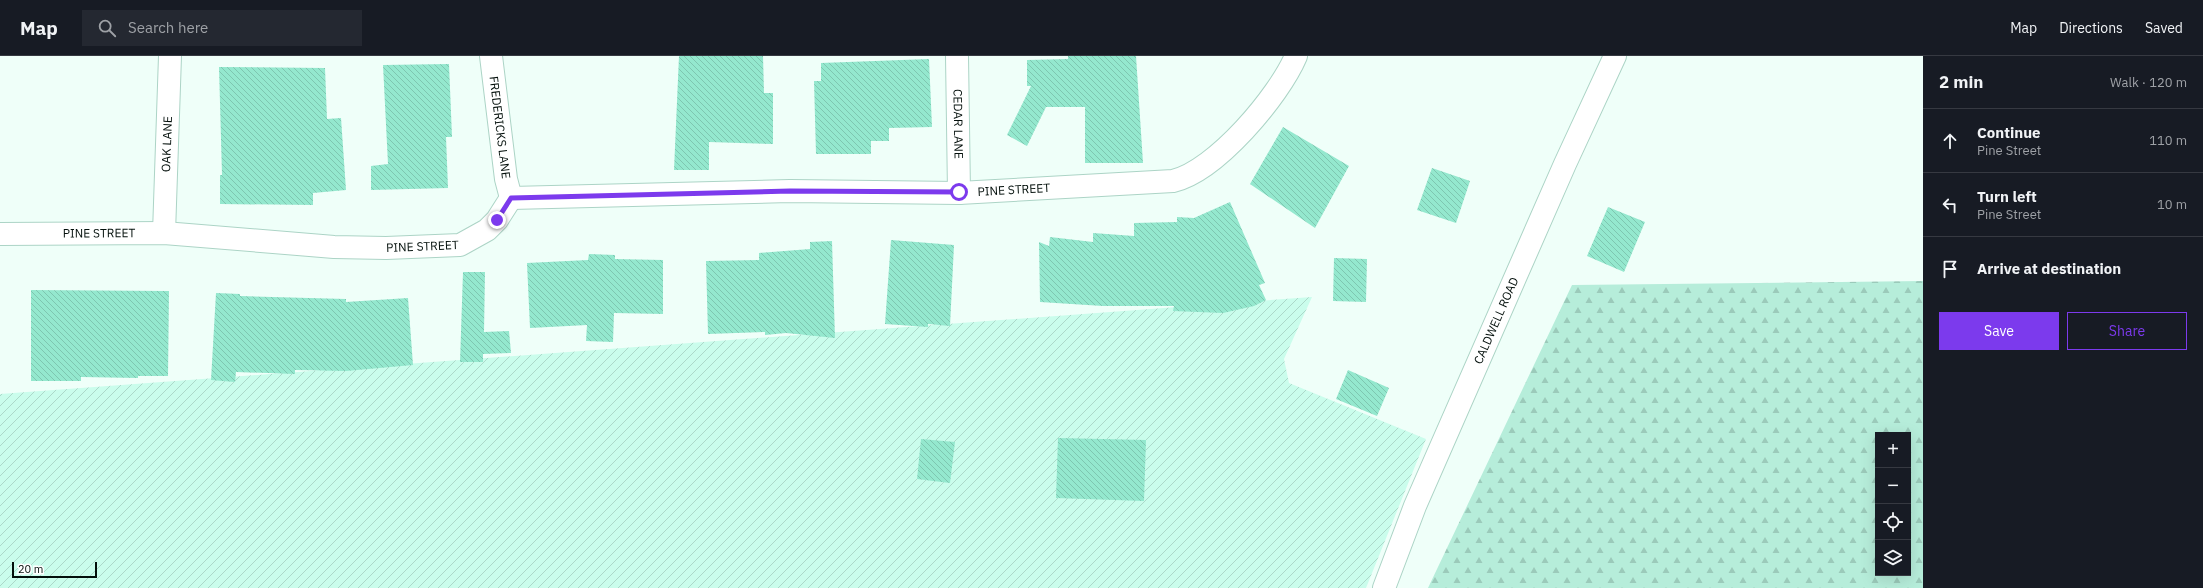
<!DOCTYPE html>
<html lang="en">
<head>
<meta charset="utf-8">
<style>
  body { margin:0; font-family:"IBM Plex Sans",sans-serif; background:#242831; color:#f1f3f6 }
  .controls { position:absolute; right:12px; bottom:12px; display:grid; overflow:hidden; border-radius:0px; box-shadow:0 4px 16px #0002 }
  .controls button { width:36px; height:36px; display:grid; place-items:center; padding:0; border:0; border-bottom:1px solid #363941; background:#171b24; color:#f1f3f6; font:20px sans-serif }
  .scale { position:absolute; left:12px; bottom:10px; width:85px; box-sizing:border-box; padding-left:4px; border:2px solid #030f0b; border-top:0; font-size:11px; line-height:14px; white-space:nowrap; color:#030f0b; -webkit-text-stroke:3px #fff; paint-order:stroke }
  .stop { position:absolute; width:12px; height:12px; margin:-9px; border:3px solid #7c3aed; border-radius:50%; background:#fff }
  .stop.end { background:#7c3aed; border-color:#fff; box-shadow:0 1px 4px #0008 }
  .list { margin:0; padding:0; list-style:none }
  h2 { display:flex; justify-content:space-between; align-items:center; height:52px; margin:0; padding:0 16px; font-size:17px }
  h2 small { font-size:13px; font-weight:400; color:#9ea1a6 }
  .list li { display:grid; grid-template-columns:26px 1fr auto; gap:12px; align-items:center; box-sizing:border-box; height:64px; padding:0 16px; border-top:1px solid #363941 }
  .list b { display:block; font-size:15px; white-space:nowrap }
  .list p { margin:0; font-size:13px; white-space:nowrap; color:#9ea1a6 }
  .list em { font-size:13px; font-style:normal; color:#9ea1a6 }
  .actions { display:flex; gap:8px; padding:12px 16px }
  .actions a { flex:1; padding:9px 0; border:1px solid #7c3aed; border-radius:0px; text-align:center; font-size:14px; color:#7c3aed }
  .actions .main { background:#7c3aed; color:#fff }
  .icon { flex:none; width:22px; height:22px; fill:none; stroke:currentColor; stroke-width:2; stroke-linecap:round; stroke-linejoin:round }
  .map { position:relative; flex:none; width:1923px; height:532px; overflow:hidden }
  header { display:flex; align-items:center; gap:24px; box-sizing:border-box; height:56px; padding:0 20px; background:#171b24; border-bottom:1px solid #363941 }
  header strong { font-size:19px }
  nav { display:flex; gap:22px; margin-inline-start:auto; font-size:14px }
  .search { width:280px; height:36px; background:#242831; display:flex; align-items:center; gap:10px; box-sizing:border-box; padding:0 14px; border-radius:0px; color:#9ea1a6; font-size:15px }
  main { display:flex }
  aside { flex:1; background:#171b24 }
  .map>svg:first-child { display:block }
  .industrial { fill:url(#industrial-furrows) }
  .forest { fill:url(#forest-firs); fill-rule:evenodd }
  .building { fill:url(#building-back-hatch) }
  .lines { fill:none; stroke-linecap:round; stroke-linejoin:round }
  .minor-casing { stroke:#acd4c6; stroke-width:24 }
  .minor { stroke:#fff; stroke-width:22 }
  .route { stroke:#7c3aed; stroke-width:5 }
  .labels { text-anchor:middle; stroke-width:3.5; stroke-linejoin:round; paint-order:stroke }
  .street-label { font-size:12px; fill:#030f0b; stroke:#fff }
</style>
</head>
<body>
<header>
<strong>Map</strong>
<div class="search"><svg class="icon" aria-label="search" viewBox="0 0 24 24"><circle cx="10" cy="10" r="6"/><path d="M15 15l6 6"/></svg>Search here</div>
<nav><a>Map</a><a>Directions</a><a>Saved</a></nav>
</header>
<main>
<div class="map">
<svg width="1923" height="532" viewBox="0 0 1923 532">
  <defs>
    <pattern id="industrial-furrows" width="10" height="10" patternUnits="userSpaceOnUse"><rect width="10" height="10" fill="#cafdec"/><path d="M-1 1l2-2M0 10L10 0M9 11l2-2" fill="none" stroke="#acd8c9"/></pattern>
    <pattern id="forest-firs" width="22" height="20" patternUnits="userSpaceOnUse"><rect width="22" height="20" fill="#b6edda"/><path d="M5 1l3.5 6h-7zM16 11l3.5 6h-7z" fill="#9bcaba"/></pattern>
    <pattern id="building-back-hatch" width="6" height="6" patternUnits="userSpaceOnUse"><rect width="6" height="6" fill="#94e8ce"/><path d="M-1 5l2 2M0 0l6 6M5-1l2 2" fill="none" stroke="#7ec6b0"/></pattern>
  </defs>
  <rect width="100%" height="100%" fill="#effff9"/>
  <!-- industrial -->
  <path class="industrial" d="M 1312,241 L 1284,303 L 1289,327 L 1426,383 L 1366,532 L 0,532 L 0,338 Z"/>
  <!-- forest -->
  <path class="forest" d="M 1923,225 L 1923,532 L 1428,532 L 1572,229 ZM 1878,379 L 1908,379 L 1908,517 L 1878,517 Z"/>
  <!-- building -->
  <path class="building" d="M 679,0 L 763,0 L 764,37 L 773,37 L 773,88 L 709,86 L 709,114 L 674,114 Z
    M 1068,0 L 1136,0 L 1143,107 L 1085,107 L 1085,51 L 1046,51 L 1027,90 L 1007,79 L 1031,30 L 1027,30 L 1027,4 L 1068,3 Z
    M 929,3 L 932,71 L 889,72 L 889,85 L 871,85 L 871,98 L 816,98 L 814,25 L 821,25 L 821,7 Z
    M 449,8 L 452,81 L 446,81 L 448,132 L 371,134 L 371,110 L 388,108 L 383,9 Z
    M 219,11 L 325,12 L 327,63 L 341,62 L 346,134 L 313,137 L 313,149 L 220,148 L 220,119 L 222,119 Z
    M 1283,71 L 1349,110 L 1315,172 L 1250,128 Z
    M 1432,112 L 1470,125 L 1456,167 L 1417,154 Z
    M 1230,146 L 1265,227 L 1259,229 L 1266,244 L 1254,250 L 1223,257 L 1173,255 L 1174,250 L 1103,250 L 1040,246 L 1039,186 L 1049,190 L 1050,181 L 1093,186 L 1093,177 L 1134,180 L 1134,167 L 1177,166 L 1177,161 L 1194,162 Z
    M 1608,151 L 1645,166 L 1624,216 L 1587,200 Z
    M 891,184 L 954,189 L 950,270 L 928,268 L 928,271 L 885,268 Z
    M 832,185 L 835,282 L 786,277 L 765,279 L 765,276 L 708,278 L 706,205 L 759,204 L 759,197 L 810,193 L 810,186 Z
    M 589,198 L 615,199 L 615,203 L 663,204 L 663,258 L 614,257 L 613,286 L 586,285 L 587,269 L 530,272 L 527,207 L 588,204 Z
    M 1334,202 L 1367,203 L 1366,246 L 1333,245 Z
    M 463,216 L 485,216 L 484,276 L 509,275 L 511,297 L 483,298 L 483,306 L 460,306 Z
    M 31,234 L 169,235 L 168,320 L 138,320 L 138,322 L 81,321 L 81,325 L 31,325 Z
    M 216,237 L 240,238 L 240,240 L 346,243 L 346,246 L 408,242 L 413,309 L 346,315 L 295,314 L 295,318 L 236,316 L 235,326 L 211,324 Z
    M 1348,314 L 1389,332 L 1377,360 L 1336,343 Z
    M 1058,382 L 1146,384 L 1144,445 L 1056,442 Z
    M 921,383 L 955,386 L 950,427 L 917,423 Z"/>
  <g class="lines">
    <!-- minor casing -->
    <g class="minor-casing">
      <g id="minor">
        <path id="s1" d="M 491,0 L 506,123 L 511,142"/>
        <path id="s2" d="M 957,0 L 959,137"/>
        <path id="s3" d="M 511,142 L 790,135 L 959,137 L 1173,125 C 1216,115 1279,40 1296,0"/>
        <path id="s4" d="M 164,177 L 170,0"/>
        <path id="s5" d="M 0,178 L 164,177 L 334,191 L 386,192 L 460,189 L 487,174 L 497,164 L 511,142"/>
        <path id="s6" d="M 1384,532 L 1415,450 L 1565,108 L 1615,0"/>
      </g>
    </g>
    <!-- minor -->
    <use href="#minor" class="minor"/>
  </g>
  <g class="lines">
    <!-- route -->
    <path class="route" d="M 497,164 L 511,142 L 790,135 L 959,136"/>
  </g>
  <g class="labels">
    <!-- street labels -->
    <g class="street-label">
      <text dy="4" stroke="none"><textPath href="#s2" startOffset="68">CEDAR LANE</textPath></text>
      <text dy="4" stroke="none"><textPath href="#s1" startOffset="72">FREDERICKS LANE</textPath></text>
      <text dy="4" stroke="none"><textPath href="#s4" startOffset="89">OAK LANE</textPath></text>
      <text dy="4" stroke="none"><textPath href="#s3" startOffset="503">PINE STREET</textPath></text>
      <text dy="4" stroke="none"><textPath href="#s5" startOffset="99">PINE STREET</textPath></text>
      <text dy="4" stroke="none"><textPath href="#s5" startOffset="423">PINE STREET</textPath></text>
      <text dy="4" stroke="none"><textPath href="#s6" startOffset="290">CALDWELL ROAD</textPath></text>
    </g>
  </g>
</svg>
<div class="controls">
<button>+</button>
<button>−</button>
<button><svg class="icon" aria-label="locate" viewBox="0 0 24 24"><circle cx="12" cy="12" r="6"/><path d="M12 2v4M12 18v4M2 12h4M18 12h4"/></svg></button>
<button><svg class="icon" aria-label="layers" viewBox="0 0 24 24"><path d="M12 4l9 5-9 5-9-5zM3 14l9 5 9-5"/></svg></button>
</div>
<div class="scale">20 m</div>
<div class="stop" style="left:959px;top:136px"></div>
<div class="stop end" style="left:497px;top:164px"></div>
</div>
<aside>
<h2>2 min<small>Walk · 120 m</small></h2>
<ul class="list">
<li><svg class="icon" aria-label="ahead" viewBox="0 0 24 24"><path d="M12 20V5M6 11l6-6 6 6"/></svg><div><b>Continue</b><p>Pine Street</p></div><em>110 m</em></li>
<li><svg class="icon" aria-label="left" viewBox="0 0 24 24"><path d="M17 20v-9H6M10 6l-5 5 5 5"/></svg><div><b>Turn left</b><p>Pine Street</p></div><em>10 m</em></li>
<li><svg class="icon" aria-label="arrive" viewBox="0 0 24 24"><path d="M6 21V4h12l-3 4 3 4H6"/></svg><div><b>Arrive at destination</b></div></li>
</ul>
<div class="actions"><a class="main">Save</a><a>Share</a></div>
</aside>
</main>
</body>
</html>
